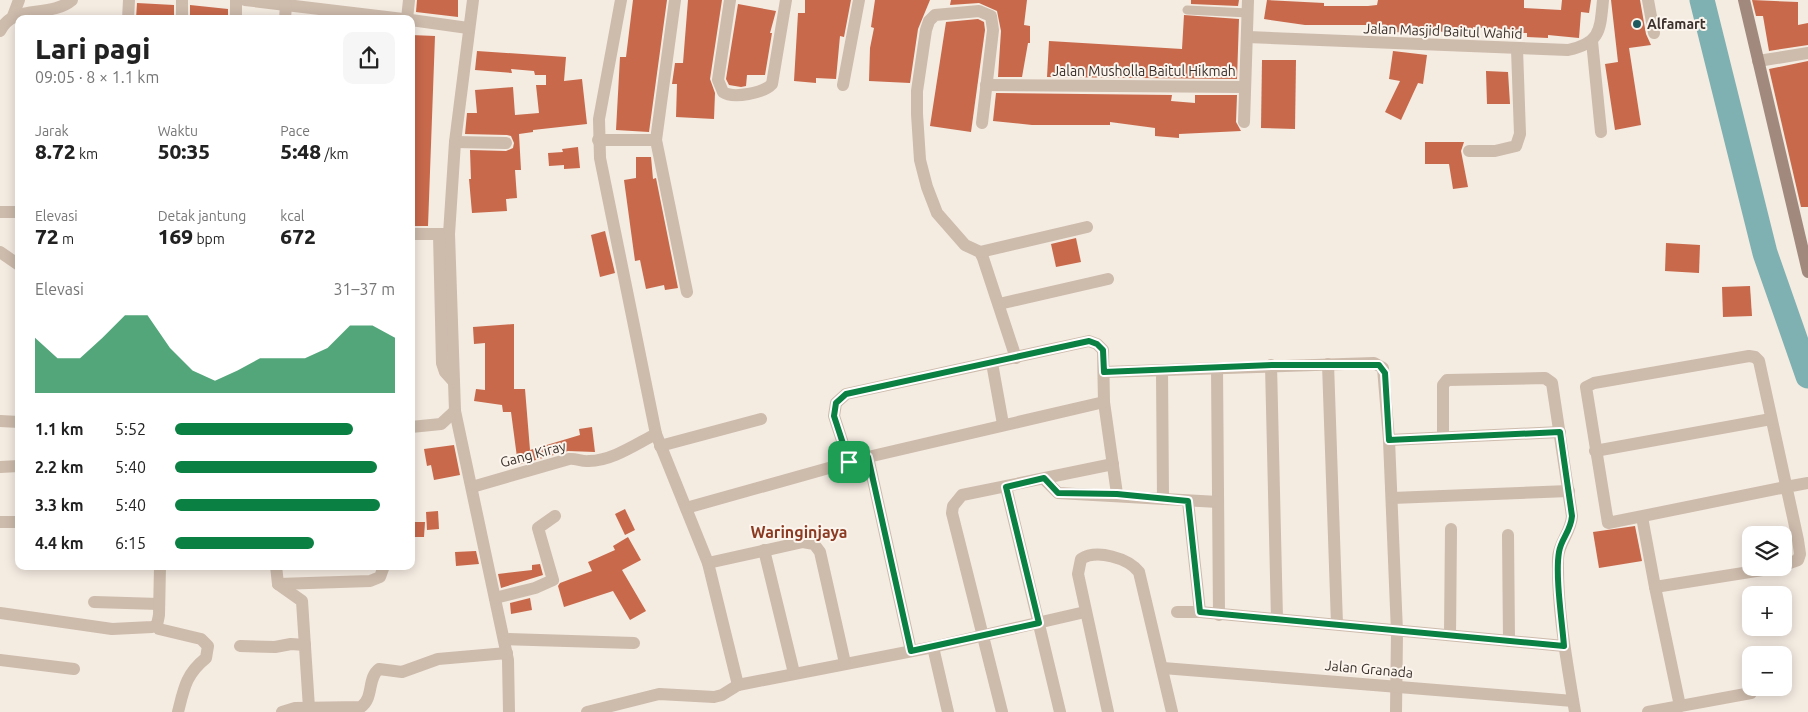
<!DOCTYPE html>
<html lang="id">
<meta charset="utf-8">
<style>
body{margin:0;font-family:Ubuntu,sans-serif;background:#f6f6f6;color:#222;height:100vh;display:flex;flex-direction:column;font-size:19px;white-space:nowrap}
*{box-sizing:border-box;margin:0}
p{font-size:16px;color:#767676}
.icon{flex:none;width:28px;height:28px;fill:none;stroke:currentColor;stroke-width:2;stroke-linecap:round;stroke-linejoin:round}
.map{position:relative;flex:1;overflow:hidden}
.side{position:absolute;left:15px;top:15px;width:400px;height:555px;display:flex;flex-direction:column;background:#fff;border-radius:10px;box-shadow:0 2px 12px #0003}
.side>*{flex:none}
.buttons{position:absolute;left:1742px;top:526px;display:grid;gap:10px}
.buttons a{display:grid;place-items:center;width:50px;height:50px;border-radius:10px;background:#fff;box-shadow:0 2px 12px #0003;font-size:25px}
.pin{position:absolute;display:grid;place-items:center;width:42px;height:42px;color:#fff;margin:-21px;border-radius:10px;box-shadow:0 2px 8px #0006}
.round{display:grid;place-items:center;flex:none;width:52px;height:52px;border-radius:10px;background:#f6f6f6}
.summary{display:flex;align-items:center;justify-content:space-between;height:85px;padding:0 20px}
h1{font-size:28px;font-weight:800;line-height:38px}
.metrics{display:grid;grid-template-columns:repeat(3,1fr);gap:8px;height:85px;padding:5px 20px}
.metrics div{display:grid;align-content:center}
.metrics b{font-size:21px;font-weight:800}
.metrics small{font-size:14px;font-weight:400}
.metrics p{font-size:14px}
.chart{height:140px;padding:10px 20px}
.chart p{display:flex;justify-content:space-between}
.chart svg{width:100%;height:90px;margin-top:5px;fill:#0b8043;opacity:.7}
ul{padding:0 20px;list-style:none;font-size:16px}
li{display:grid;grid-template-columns:80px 60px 1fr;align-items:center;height:38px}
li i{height:12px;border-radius:6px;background:#0b8043}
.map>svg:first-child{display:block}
</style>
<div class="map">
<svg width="1808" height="712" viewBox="0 0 1808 712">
<rect width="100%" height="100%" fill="#f4ebe1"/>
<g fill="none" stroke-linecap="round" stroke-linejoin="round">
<!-- river -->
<path stroke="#7fb0b2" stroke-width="25" d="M 1702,0 L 1765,253 L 1808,376"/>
</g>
<!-- building -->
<g fill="#c8694b">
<path d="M 417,0 L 458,0 L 458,17 L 416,12 Z"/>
<path d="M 633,0 L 667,0 L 649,132 L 616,130 L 620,57 L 626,57 Z"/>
<path d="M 688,0 L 722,0 L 710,79 L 715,93 L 714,119 L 676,117 L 677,84 L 672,84 L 675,63 L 683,63 Z"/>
<path d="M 805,0 L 851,0 L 844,37 L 840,36 L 836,79 L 816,78 L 816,83 L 794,81 L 798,13 L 805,13 Z"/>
<path d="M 875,0 L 930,0 L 918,29 L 910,83 L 869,81 L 870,48 L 874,28 L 871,27 Z"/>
<path d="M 951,0 L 1027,0 L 1024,25 L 1030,26 L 1030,43 L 1028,43 L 1022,77 L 998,77 L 1001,31 L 997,11 L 979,3 L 950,5 Z"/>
<path d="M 1191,0 L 1239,0 L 1238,6 L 1191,4 Z"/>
<path d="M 1267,0 L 1324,3 L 1324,6 L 1368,6 L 1377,5 L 1378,0 L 1524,0 L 1524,8 L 1561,10 L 1562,0 L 1591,0 L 1589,13 L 1581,12 L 1579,38 L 1548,35 L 1548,38 L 1527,37 L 1527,33 L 1505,33 L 1505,30 L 1473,27 L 1472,35 L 1417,29 L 1417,33 L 1393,32 L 1394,28 L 1368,28 L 1368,25 L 1305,25 L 1264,19 Z"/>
<path d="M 1611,0 L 1640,0 L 1646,34 L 1651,45 L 1629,48 L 1641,125 L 1615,130 L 1605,64 L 1618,62 Z"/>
<path d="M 1752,0 L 1798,2 L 1798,25 L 1808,23 L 1808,45 L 1769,51 L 1763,16 L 1756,16 Z"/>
<path d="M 137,3 L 174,5 L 174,19 L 136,19 Z"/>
<path d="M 738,4 L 776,11 L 770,33 L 772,33 L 765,75 L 747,75 L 746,86 L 741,87 L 729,85 L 726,79 Z"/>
<path d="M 190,5 L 228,9 L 228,19 L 190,19 Z"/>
<path d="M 1184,15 L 1239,19 L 1237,79 L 1047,77 L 1049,41 L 1182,49 Z"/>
<path d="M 978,19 L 984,22 L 985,30 L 971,132 L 930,126 L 946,22 Z"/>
<path d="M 411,35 L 435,36 L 428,226 L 411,226 L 415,114 L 411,114 Z"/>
<path d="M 477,51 L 566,57 L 564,81 L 582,79 L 587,124 L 533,130 L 533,132 L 519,134 L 521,170 L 515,170 L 517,198 L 506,199 L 507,211 L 472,213 L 469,179 L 471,179 L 470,150 L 506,151 L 513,148 L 514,143 L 511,136 L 507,135 L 465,134 L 467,113 L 477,113 L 475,90 L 513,87 L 515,115 L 539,113 L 536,85 L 546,85 L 546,75 L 535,75 L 534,71 L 511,69 L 512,73 L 475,70 Z"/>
<path d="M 1393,51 L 1427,55 L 1423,84 L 1418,83 L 1401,120 L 1385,112 L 1400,81 L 1389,79 Z"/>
<path d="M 1262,60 L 1296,60 L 1295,129 L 1261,128 Z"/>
<path d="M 1808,61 L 1808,207 L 1801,207 L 1769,69 Z"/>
<path d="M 1486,71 L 1508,72 L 1510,104 L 1487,104 Z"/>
<path d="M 996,93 L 1172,95 L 1171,101 L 1195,103 L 1195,95 L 1237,95 L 1236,122 L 1241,131 L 1179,134 L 1179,138 L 1155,136 L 1155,128 L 1110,122 L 1110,125 L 1032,125 L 993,121 Z"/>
<path d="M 1425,142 L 1464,142 L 1461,151 L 1468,187 L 1453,189 L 1449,164 L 1425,164 Z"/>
<path d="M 578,147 L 580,168 L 564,169 L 564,165 L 549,166 L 548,153 L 563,152 L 562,149 Z"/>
<path d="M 636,157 L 651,157 L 653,179 L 656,178 L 678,288 L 665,290 L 664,285 L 646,289 L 640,260 L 635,261 L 624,180 L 636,178 Z"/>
<path d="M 605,231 L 615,273 L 600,277 L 591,235 Z"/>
<path d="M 1076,238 L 1081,262 L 1056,267 L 1051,244 Z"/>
<path d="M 1666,243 L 1700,245 L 1699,273 L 1665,271 Z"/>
<path d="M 1750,286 L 1752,316 L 1723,317 L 1722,287 Z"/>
<path d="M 514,324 L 514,389 L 525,389 L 530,450 L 580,435 L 579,429 L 592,427 L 595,452 L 568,451 L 518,465 L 511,412 L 503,412 L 502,405 L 474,401 L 476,389 L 485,390 L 485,343 L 474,344 L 473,327 Z"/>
<path d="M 454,445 L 460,475 L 434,480 L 431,465 L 427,466 L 424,449 Z"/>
<path d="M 625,509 L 635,530 L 625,535 L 615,514 Z"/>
<path d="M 438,511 L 439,529 L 427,530 L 426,512 Z"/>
<path d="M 411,522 L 425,522 L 424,537 L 411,537 Z"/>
<path d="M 1635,526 L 1642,561 L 1599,568 L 1593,532 Z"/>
<path d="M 628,537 L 641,560 L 622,570 L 646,611 L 630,620 L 613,591 L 564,607 L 558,586 L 560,583 L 592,571 L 588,562 L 615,550 L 613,546 Z"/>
<path d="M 476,551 L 479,564 L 456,566 L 455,552 Z"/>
<path d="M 540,564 L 543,575 L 501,588 L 498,574 L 532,570 L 532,565 Z"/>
<path d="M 530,598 L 532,610 L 511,614 L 510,603 Z"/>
</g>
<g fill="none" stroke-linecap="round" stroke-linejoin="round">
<!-- lane -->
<path stroke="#cdbbac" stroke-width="9" d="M 1187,10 L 1248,13"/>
<!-- street -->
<g stroke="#cdbbac" stroke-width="12">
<path d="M 245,0 L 403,19"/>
<path d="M 473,0 L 455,142 L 449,234 L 455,411 L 508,660 L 509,712"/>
<path d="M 621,0 L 599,119 L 600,158 L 656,434 L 708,563 L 738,685 L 933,647 L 1085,612"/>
<path d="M 675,0 L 656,140 L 687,292"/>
<path d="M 730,0 L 718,80 L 723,92 C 733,99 764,93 772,84 L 786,0"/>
<path d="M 1648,0 L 1654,33"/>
<path d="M 13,16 L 19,0"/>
<path d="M 128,19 L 129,0"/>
<path d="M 182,19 L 182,0"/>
<path d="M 236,19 L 236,0"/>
<path d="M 285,19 L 286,5"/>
<path d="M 407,19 L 409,0"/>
<path d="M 411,20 L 468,28"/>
<path d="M 0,31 C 14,3 49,19 72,0"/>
<path d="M 1248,37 L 1568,50 C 1601,43 1600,30 1603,0"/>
<path d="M 1592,41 L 1601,132"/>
<path d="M 1758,61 L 1808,53"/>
<path d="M 843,85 L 859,0"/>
<path d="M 986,85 L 1245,87"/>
<path d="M 1244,122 L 1248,0"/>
<path d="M 982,123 L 993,30 L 991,16 L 979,11 L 935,15 L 929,21 L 926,30 L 917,91 L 917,114 L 920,160 L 927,187 L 937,213 L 965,245 L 980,252 L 983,258 L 1016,358"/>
<path d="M 598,140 L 656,140"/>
<path d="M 455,142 L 506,143"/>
<path d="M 1469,151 L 1495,151 L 1516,146 L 1520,134 L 1517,49"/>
<path d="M 0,212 L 19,212"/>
<path d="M 411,234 L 446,234"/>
<path d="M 439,234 L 442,363 L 445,372 L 454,382"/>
<path d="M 0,252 L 19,265"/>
<path d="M 980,252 L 1087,227"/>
<path d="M 999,304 L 1108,279"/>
<path d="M 992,363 L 1003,424"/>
<path d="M 1328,364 L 1337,624"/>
<path d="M 1271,365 L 1277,619"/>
<path d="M 1217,368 L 1219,615"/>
<path d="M 1162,371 L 1163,499"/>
<path d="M 1104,372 L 1374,363 L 1383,368 L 1389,440 L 1397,632 L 1396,712"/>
<path d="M 0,421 L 19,422"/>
<path d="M 411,427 L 441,424 L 455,411"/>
<path d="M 1443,437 L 1443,385 L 1447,380 L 1545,378 L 1552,383 L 1572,516 C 1571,533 1558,543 1558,559 C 1557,610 1567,662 1575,712"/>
<path d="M 1389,440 L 1560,432"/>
<path d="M 660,446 L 761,419"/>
<path d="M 1595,451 L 1771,419"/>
<path d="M 868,457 L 911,651"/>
<path d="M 849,462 L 834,416 L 836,403 L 846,394 L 1089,341 L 1097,344 L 1103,350 L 1104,402 L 1117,494"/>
<path d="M 0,467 L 19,466"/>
<path d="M 1044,479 L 1058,493 L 1218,502"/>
<path d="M 472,487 L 569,459 C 576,458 582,462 589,461 C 612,461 636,444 656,434"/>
<path d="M 1006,487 L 1060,712"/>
<path d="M 1392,498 L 1569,491"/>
<path d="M 1188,501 L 1200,612"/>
<path d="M 686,508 L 868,457 L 1104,402"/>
<path d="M 1642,517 L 1655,587 L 1775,568"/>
<path d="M 0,522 L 19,522"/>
<path d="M 1508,535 L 1509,641"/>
<path d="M 764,550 L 794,673"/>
<path d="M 708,563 L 803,542 L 814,544 L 820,552 L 845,663"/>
<path d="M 1784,565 L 1798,560 L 1800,554 L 1798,540 L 1759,361 L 1755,357 L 1749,356 L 1594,383 L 1586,387 L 1608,523 L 1786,487 L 1808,483"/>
<path d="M 276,566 L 278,584 L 302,601 L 309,708"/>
<path d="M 278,584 L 370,581 L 380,577 L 384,566"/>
<path d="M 1655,587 L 1680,706"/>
<path d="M 495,598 L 535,588 L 553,580 L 538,528 L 555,516"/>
<path d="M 94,602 L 159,604"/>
<path d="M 1177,612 L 1200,612 L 1564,646"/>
<path d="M 0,613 L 112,629 L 152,627 L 157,625 L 159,615 L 160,566"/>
<path d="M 157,625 L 159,629 L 201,639 L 208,646 L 206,658 C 186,674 184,688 178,712"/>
<path d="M 1450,635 L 1451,529"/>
<path d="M 504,639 L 634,643"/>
<path d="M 240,646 L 275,647 L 291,644 L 305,645"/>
<path d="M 933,647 L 948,712"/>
<path d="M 0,660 L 74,669"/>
<path d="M 1163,668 L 1573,701"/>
<path d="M 282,712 L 295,708 L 361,707 C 374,698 367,678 379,669 L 402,672 L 438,659 L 507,653"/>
<path d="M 587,712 L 659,694 L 714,697 L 722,695 L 738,685"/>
<path d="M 1002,712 L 952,513 L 953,506 L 962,495 L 1113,464"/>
<path d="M 1108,712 L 1078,574 L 1081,559 C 1097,549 1128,558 1139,572 L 1172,712"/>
<path d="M 1648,712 L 1751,693"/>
</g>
<!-- secondary -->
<path stroke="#a18a7d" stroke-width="12" d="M 1744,0 L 1808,272"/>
</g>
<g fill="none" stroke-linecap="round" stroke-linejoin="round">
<defs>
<path id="route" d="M 1089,341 L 1097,344 L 1103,350 L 1104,372 L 1272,365 L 1379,365 L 1385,373 L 1389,440 L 1560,432 L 1572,516 C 1571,531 1561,539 1559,552 C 1555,575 1562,621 1564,646 L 1200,612 L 1188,501 L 1117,494 L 1058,493 L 1044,478 L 1006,487 L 1039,623 L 911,651 L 868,457 L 849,462 L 834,416 L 836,403 L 846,394 Z"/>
</defs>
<!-- route casing -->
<use href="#route" stroke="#fff" stroke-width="10"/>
<!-- route -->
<use href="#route" stroke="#0b8043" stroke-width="6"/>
</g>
<!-- markers -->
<circle fill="#1f5a5e" stroke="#fbf5ee" stroke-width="2" cx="1637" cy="24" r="5"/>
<g text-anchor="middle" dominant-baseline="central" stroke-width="4" stroke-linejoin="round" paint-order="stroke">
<!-- poi labels -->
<g font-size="14" font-weight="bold" fill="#3b302b" stroke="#fbf5ee" text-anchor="start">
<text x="1647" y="24">Alfamart</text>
</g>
<!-- street labels -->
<g font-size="14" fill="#3b302b" stroke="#fbf5ee">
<text transform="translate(1443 31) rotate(2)">Jalan Masjid Baitul Wahid</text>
<text x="1144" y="71">Jalan Musholla Baitul Hikmah</text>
<text transform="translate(533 454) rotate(-15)">Gang Kiray</text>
<text transform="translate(1369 669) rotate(5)">Jalan Granada</text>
</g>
<!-- quarter labels -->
<g font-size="16" font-weight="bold" fill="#8c3b22" stroke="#fbf5ee">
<text x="799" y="532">Waringinjaya</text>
</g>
</g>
</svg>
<div class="buttons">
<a><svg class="icon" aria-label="layers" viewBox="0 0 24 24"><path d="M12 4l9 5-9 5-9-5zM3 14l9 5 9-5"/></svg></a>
<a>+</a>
<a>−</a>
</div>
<div class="pin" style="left:849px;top:462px;background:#1e9e55"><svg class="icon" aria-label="arrive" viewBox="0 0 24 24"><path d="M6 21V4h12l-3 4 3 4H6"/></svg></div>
<section class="side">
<div class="summary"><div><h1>Lari pagi</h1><p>09:05 · 8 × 1.1 km</p></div><a class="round"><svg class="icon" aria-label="share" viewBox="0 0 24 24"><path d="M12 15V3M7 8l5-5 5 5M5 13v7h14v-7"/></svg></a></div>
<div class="metrics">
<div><p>Jarak</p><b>8.72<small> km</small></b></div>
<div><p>Waktu</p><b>50:35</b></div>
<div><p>Pace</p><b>5:48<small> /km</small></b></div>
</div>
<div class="metrics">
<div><p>Elevasi</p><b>72<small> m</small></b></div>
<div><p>Detak jantung</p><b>169<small> bpm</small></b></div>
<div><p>kcal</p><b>672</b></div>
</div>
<div class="chart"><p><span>Elevasi</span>31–37 m</p>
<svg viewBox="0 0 160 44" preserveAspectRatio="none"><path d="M0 44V17L10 27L20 27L30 17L40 6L50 6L60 22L70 33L80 38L90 33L100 27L110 27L120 27L130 22L140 11L150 11L160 17V44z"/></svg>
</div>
<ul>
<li><b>1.1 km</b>5:52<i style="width:81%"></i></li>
<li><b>2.2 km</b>5:40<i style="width:92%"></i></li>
<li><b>3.3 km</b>5:40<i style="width:93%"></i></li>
<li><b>4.4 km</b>6:15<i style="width:63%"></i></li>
</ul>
</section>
</div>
